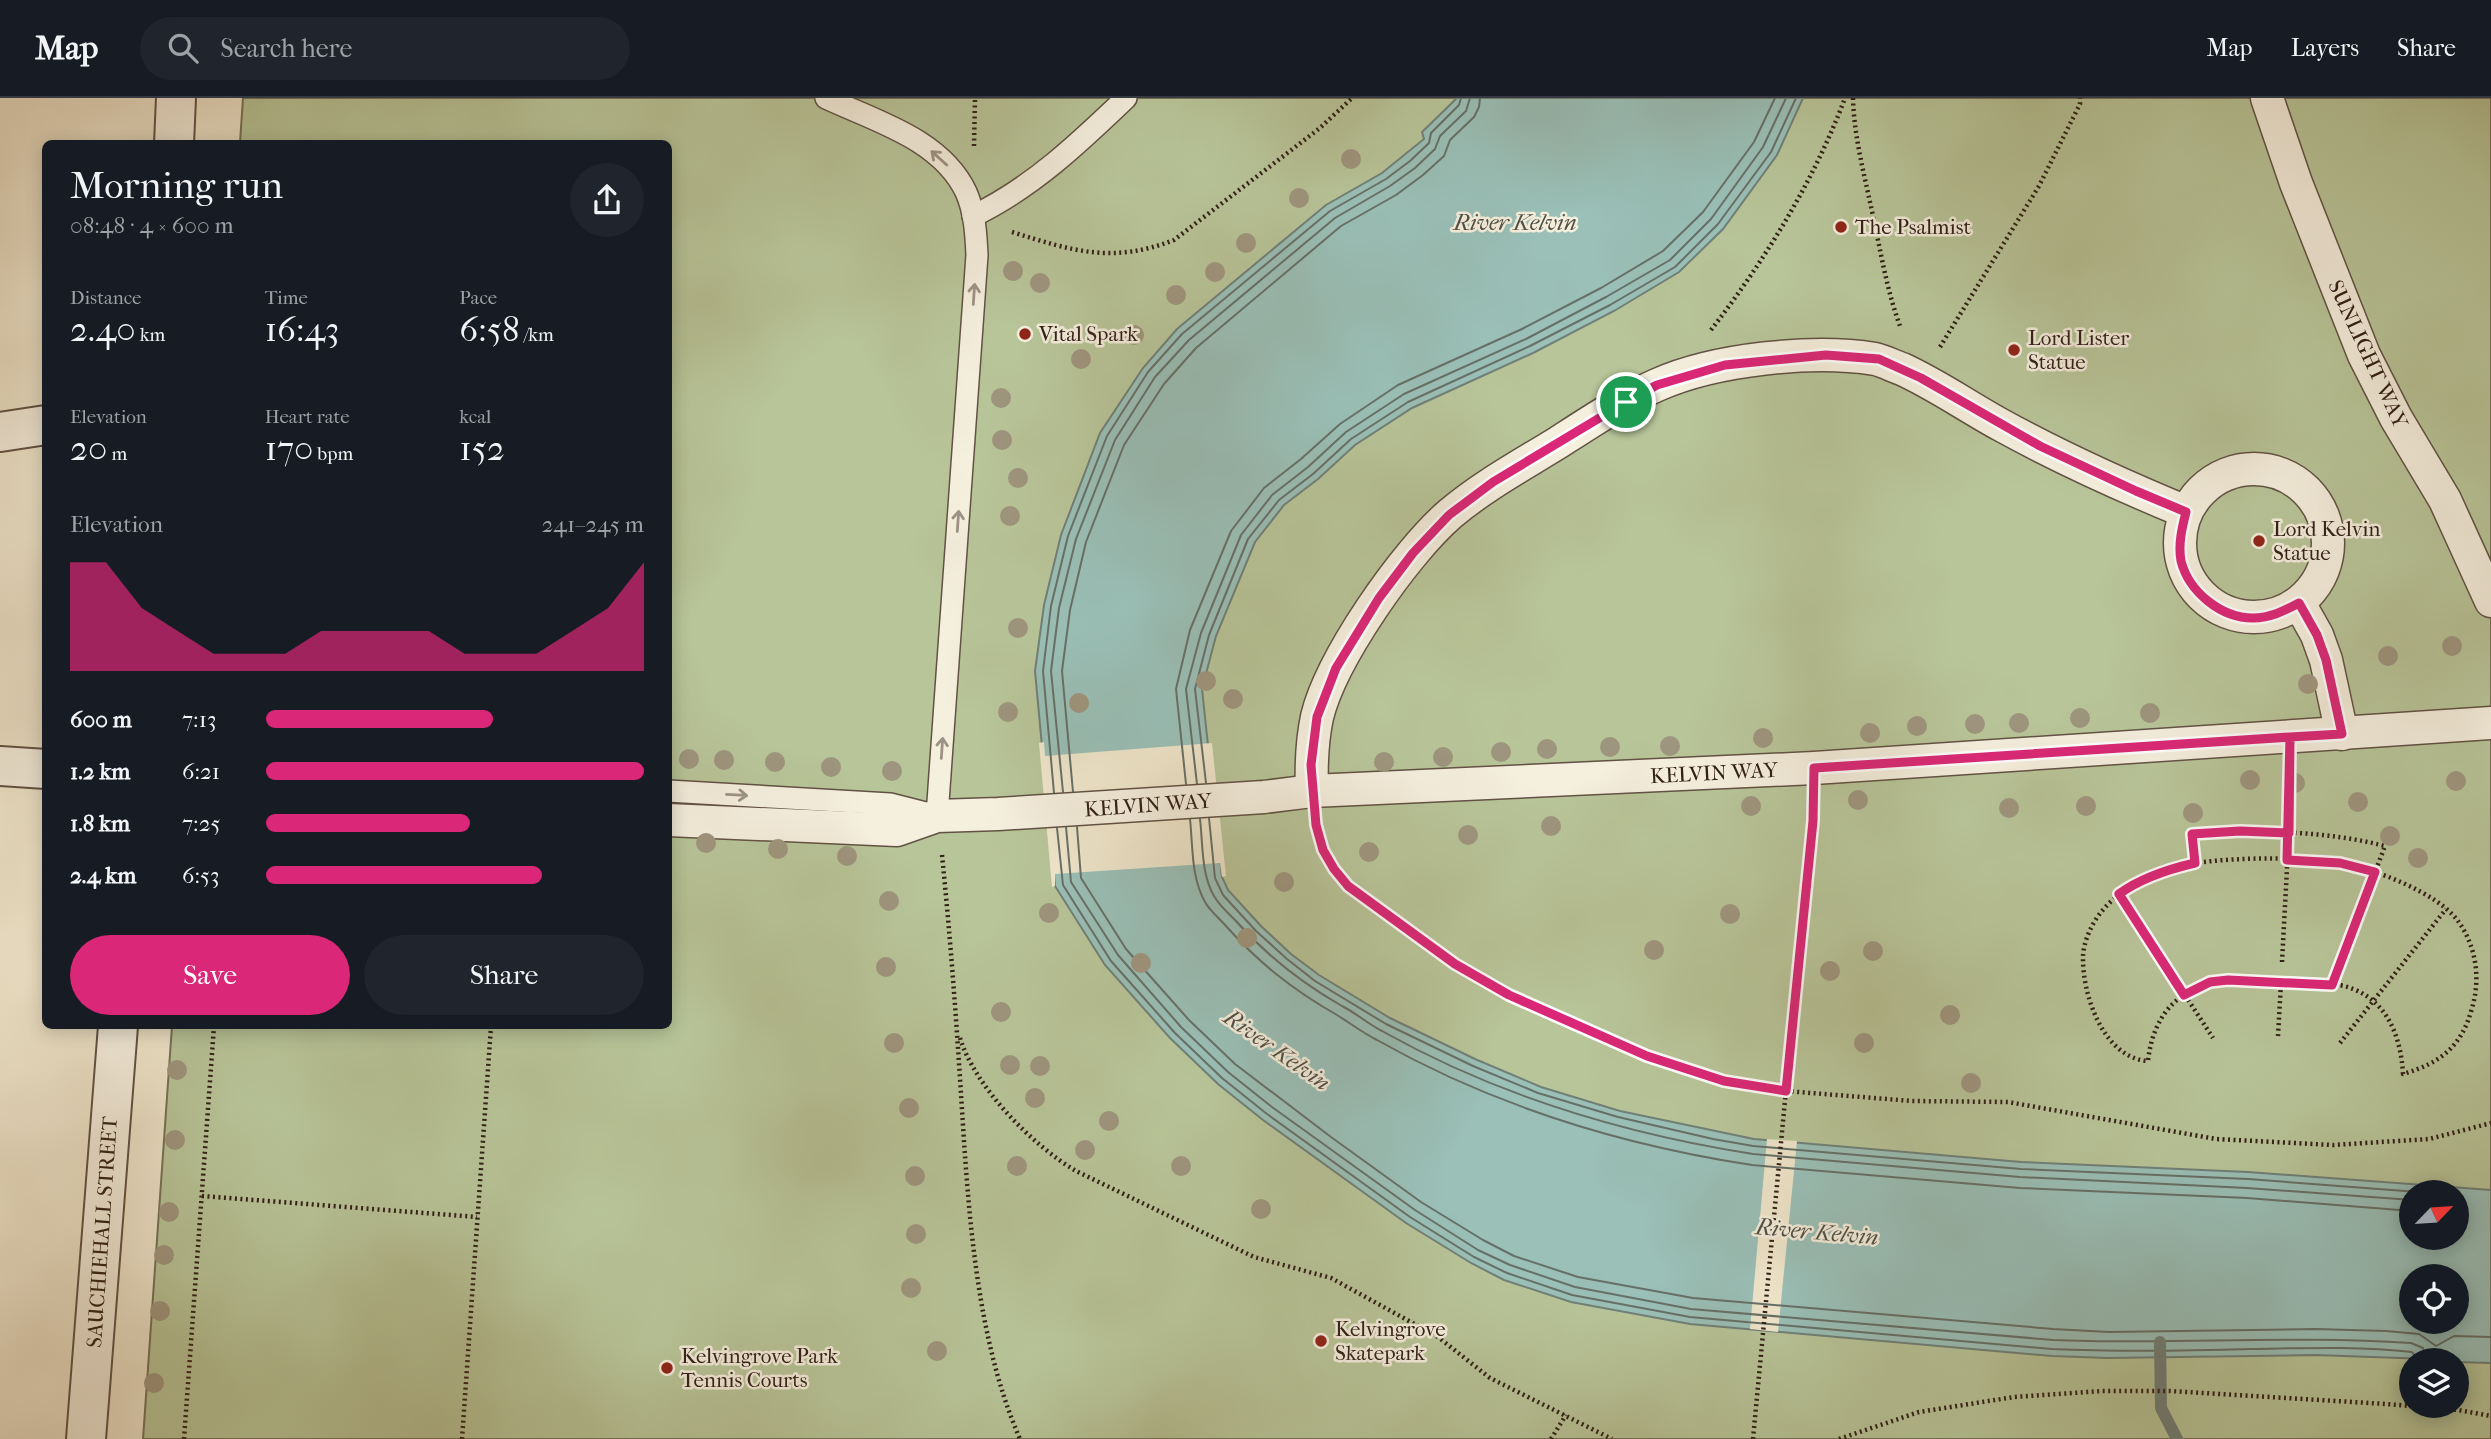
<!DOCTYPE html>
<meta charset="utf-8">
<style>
body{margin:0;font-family:"IM FELL French Canon",serif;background:#20242c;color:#f1f3f6;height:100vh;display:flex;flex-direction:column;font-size:26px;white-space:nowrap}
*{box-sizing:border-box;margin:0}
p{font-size:23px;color:#9ea1a6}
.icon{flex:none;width:38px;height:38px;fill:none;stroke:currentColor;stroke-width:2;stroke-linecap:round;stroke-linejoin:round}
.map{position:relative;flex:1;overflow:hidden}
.details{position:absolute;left:42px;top:42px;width:630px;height:889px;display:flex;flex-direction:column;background:#171b24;border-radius:10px;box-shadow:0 4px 18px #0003}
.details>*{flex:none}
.needle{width:46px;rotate:65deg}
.controls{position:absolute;left:2399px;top:1082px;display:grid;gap:14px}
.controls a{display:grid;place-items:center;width:70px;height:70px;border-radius:50%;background:#171b24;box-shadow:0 4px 18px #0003;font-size:35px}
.pin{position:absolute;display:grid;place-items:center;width:60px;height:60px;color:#fff;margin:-30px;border:4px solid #fff;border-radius:50%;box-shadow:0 2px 7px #0007}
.round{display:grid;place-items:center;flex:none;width:74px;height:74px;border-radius:37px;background:#20242c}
.summary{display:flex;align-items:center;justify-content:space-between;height:119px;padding:0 28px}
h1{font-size:38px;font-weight:600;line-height:52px}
.stats{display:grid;grid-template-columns:repeat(3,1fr);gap:10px;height:119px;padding:7px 28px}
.stats div{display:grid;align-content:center}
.stats b{font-size:35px;font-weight:600}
.stats small{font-size:19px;font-weight:400}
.stats p{font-size:19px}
.chart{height:196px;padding:14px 28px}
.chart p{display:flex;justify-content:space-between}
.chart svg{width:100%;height:126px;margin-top:7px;fill:#db2777;opacity:.7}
.primary-button{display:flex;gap:14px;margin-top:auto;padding:14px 28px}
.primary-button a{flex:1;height:80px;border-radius:42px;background:#db2777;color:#fff;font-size:28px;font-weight:600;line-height:80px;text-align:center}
.primary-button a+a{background:#20242c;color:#f1f3f6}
ul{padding:0 28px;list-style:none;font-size:23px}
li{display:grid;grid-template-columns:112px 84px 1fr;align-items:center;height:52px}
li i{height:18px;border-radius:9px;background:#db2777}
header{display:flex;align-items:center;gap:42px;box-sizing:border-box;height:98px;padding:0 35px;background:#171b24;border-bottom:2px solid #363941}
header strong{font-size:33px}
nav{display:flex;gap:38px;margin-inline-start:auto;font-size:24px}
.search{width:490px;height:63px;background:#20242c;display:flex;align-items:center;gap:18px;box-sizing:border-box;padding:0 24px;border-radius:38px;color:#9ea1a6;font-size:26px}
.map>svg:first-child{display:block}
</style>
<header>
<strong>Map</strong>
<div class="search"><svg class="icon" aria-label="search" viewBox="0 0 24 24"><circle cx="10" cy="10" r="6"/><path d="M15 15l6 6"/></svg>Search here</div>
<nav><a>Map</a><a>Layers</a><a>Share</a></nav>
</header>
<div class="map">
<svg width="2491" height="1341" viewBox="0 0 2491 1341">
<rect width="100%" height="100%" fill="#f0e7cd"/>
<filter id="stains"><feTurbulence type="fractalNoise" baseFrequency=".00286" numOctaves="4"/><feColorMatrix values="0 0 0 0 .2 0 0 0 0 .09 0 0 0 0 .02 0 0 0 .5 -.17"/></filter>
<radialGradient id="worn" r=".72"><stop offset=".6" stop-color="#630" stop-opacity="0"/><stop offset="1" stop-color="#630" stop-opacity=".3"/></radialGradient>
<!-- green -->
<path fill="#b8c599" stroke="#747258" stroke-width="2" fill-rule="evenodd" d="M 243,0 L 2491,0 L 2491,1341 L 143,1341 L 172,928 L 668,928 L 668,46 L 240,45 ZM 2412,1094 L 2457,1094 L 2457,1139 L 2412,1139 ZM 2412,1178 L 2457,1178 L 2457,1223 L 2412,1223 ZM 2412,1262 L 2457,1262 L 2457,1307 L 2412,1307 Z"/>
<!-- water -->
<path fill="#9ac0b8" stroke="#708078" stroke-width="2" fill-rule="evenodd" d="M 1457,0 L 1803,0 L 1777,57 L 1723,131 L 1679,174 L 1614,213 L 1533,255 L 1412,310 L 1355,347 L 1318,381 L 1284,407 L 1255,444 L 1216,538 L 1202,591 L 1222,779 L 1228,792 L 1261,828 L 1291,856 L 1319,877 L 1390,920 L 1475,961 L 1541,989 L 1620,1013 L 1754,1041 L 2021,1064 L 2248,1074 L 2491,1092 L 2491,1265 L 2457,1264 L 2457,1262 L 2315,1257 L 2108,1260 L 2052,1258 L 1690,1226 L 1571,1204 L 1504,1182 L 1471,1165 L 1406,1125 L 1263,1022 L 1218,986 L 1170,940 L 1105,867 L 1055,788 L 1035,573 L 1044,507 L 1061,437 L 1100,335 L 1143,270 L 1177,231 L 1326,107 L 1382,75 L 1424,41 L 1422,34 ZM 2412,1094 L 2457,1094 L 2457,1139 L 2412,1139 ZM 2412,1178 L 2457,1178 L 2457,1223 L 2412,1223 Z"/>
<!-- pier -->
<g fill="#f0e7cd">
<path d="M 1044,644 L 1045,658 L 1212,645 L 1226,778 L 1222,779 L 1220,765 L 1055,776 L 1055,788 L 1052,789 L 1039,645 Z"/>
<path d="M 1767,1041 L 1797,1043 L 1778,1234 L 1750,1231 Z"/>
</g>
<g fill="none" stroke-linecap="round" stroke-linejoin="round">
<!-- shore -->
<g stroke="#667068" stroke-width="2">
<path d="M 1206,685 L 1195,591 L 1209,537 L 1248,441 L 1279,402 L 1313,376 L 1351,341 L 1408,304 L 1530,248 L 1610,207 L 1675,169 L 1718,126 L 1771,54 L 1796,0"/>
<path d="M 1186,686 L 1176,591 L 1190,532 L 1231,433 L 1264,390 L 1301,361 L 1340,326 L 1398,287 L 1522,231 L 1601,190 L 1663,153 L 1703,114 L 1754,44 L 1775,0"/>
<path d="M 1197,686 L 1186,591 L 1201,535 L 1241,437 L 1272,397 L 1308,369 L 1346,334 L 1404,296 L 1526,241 L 1606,199 L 1670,162 L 1711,121 L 1763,49 L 1786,0"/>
<path d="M 1063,694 L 1051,573 L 1059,510 L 1076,441 L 1115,342 L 1155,279 L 1189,242 L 1335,120 L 1390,88 L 1415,70 L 1435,51 L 1440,38 L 1466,13 L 1470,0"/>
<path d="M 1073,694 L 1062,573 L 1070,512 L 1086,444 L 1124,347 L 1164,286 L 1196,250 L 1341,128 L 1396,97 L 1423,77 L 1444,58 L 1450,42 L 1474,19 L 1479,9 L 1480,0"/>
<path d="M 1054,695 L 1043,573 L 1051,508 L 1068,438 L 1107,338 L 1148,274 L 1182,236 L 1330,113 L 1386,81 L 1410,63 L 1429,45 L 1431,35 L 1459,7 L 1461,0"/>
<path d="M 1209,720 L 1215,780 L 1223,797 L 1256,833 L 1287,861 L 1315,883 L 1386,926 L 1473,968 L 1538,995 L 1618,1019 L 1713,1041 L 1753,1048 L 2021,1071 L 2248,1081 L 2418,1094"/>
<path d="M 1190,721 C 1193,749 1191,779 1205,804 C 1210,813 1219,820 1226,828 C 1259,865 1293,892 1337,917 C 1350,925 1363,935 1377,942 C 1492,1007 1621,1047 1752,1067 L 2020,1090 L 2247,1100 L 2412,1113"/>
<path d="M 1200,721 C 1203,746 1201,776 1214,798 C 1219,807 1228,815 1235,822 C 1267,858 1300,884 1342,908 C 1356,915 1368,926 1382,933 C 1496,997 1624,1036 1753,1056 L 2020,1079 L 2247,1090 L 2412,1102"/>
<path d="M 1066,729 L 1071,784 L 1118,857 L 1181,929 L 1228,974 L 1272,1009 L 1415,1112 L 1478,1152 L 1510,1167 L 1575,1189 L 1691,1211 L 2053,1242 C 2172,1247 2292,1237 2411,1245 L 2423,1250 L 2427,1262"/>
<path d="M 1077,729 L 1081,780 L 1126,851 L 1189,922 L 1235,966 L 1331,1039 L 1421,1104 L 1483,1142 L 1514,1158 L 1578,1179 L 1693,1200 L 2053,1231 L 2109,1234 L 2315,1231 L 2386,1233 L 2419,1236 L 2436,1248 L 2454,1238 L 2491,1239"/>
<path d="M 1057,730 L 1063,787 L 1111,863 L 1175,935 L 1222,980 L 1267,1016 L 1410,1119 L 1474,1159 L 1507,1175 L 1572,1197 L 1690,1219 L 2052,1251 C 2118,1254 2185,1253 2251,1251 C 2305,1250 2359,1248 2412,1254 L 2418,1262"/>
</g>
<!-- stream -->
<path stroke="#708078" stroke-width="12" d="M 2160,1244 L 2161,1310 L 2177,1341"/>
<defs>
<g id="service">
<path d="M 973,118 C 1032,90 1080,44 1126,0"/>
<path d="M 668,693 L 890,706 L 937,718 L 977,157 C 976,137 975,114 966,94 C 941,41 875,23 826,0"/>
</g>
<g id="pedestrian">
<path d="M 2267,0 L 2296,85 L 2364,257 L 2396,320 L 2445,402 L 2491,503"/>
<circle cx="2254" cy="445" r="74"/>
<path d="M 2299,505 L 2317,537 L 2326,562 L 2342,636"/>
<path d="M 1312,693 C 1311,668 1312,643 1317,619 C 1331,561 1404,456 1450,416 C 1483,388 1522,367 1559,344 C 1590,324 1623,302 1657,287 C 1715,261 1813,251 1875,261 C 1884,263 1893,268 1902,271 C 1937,287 1968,309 2001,327 C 2061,360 2123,388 2186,414"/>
<path d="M 668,722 L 897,732 L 937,718 L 998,716 L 1264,699 L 1312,693 L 1814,670 L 2491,625"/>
</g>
<g id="minor">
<path d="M 0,334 L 46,327"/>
<path d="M 0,668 L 46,671"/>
</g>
<g id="tertiary">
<path d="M 174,46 L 176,0"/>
<path d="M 86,1341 L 118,928"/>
</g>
</defs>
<!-- service casing -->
<use href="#service" stroke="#615244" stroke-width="24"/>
<!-- pedestrian casing -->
<use href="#pedestrian" stroke="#615244" stroke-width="35"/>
<!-- minor casing -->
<use href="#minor" stroke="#615244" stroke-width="42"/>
<!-- tertiary casing -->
<use href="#tertiary" stroke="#615244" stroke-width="42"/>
<!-- path -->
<g stroke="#312017" stroke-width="4.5" stroke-dasharray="2 3.5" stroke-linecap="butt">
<path d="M 1853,0 C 1854,40 1865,79 1873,118 C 1881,155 1887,193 1900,228"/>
<path d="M 974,48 L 975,0"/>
<path d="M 1012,134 C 1073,153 1112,166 1174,142 L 1320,30 L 1352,0"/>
<path d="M 1711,232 C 1765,162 1814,83 1845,0"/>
<path d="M 1940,249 L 2039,88 L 2080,6 L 2080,0"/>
<path d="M 1317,731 L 1323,752 L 1333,771 L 1348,788 L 1455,866 L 1509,897 L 1569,925 L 1648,958 L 1724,983 L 1786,993 L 1912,1003 L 2008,1004 L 2216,1041 L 2333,1047 L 2429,1041 L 2491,1025"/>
<path d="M 942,757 C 950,836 956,916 961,996 C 968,1107 975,1238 1020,1341"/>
<path d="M 2195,765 C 2161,773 2125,785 2102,813 C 2092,825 2084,842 2083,858 C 2082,896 2103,960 2148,963 C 2153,916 2180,887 2228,882 C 2251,883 2275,884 2299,885 C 2316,886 2337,884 2353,891 C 2389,905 2401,941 2403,976 C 2441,965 2462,948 2472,910 C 2481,880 2476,848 2458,823 C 2438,795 2373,770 2340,765 C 2294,759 2241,759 2195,765 L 2192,736 C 2257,732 2322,732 2385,748 L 2332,887"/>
<path d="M 2119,796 L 2213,940"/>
<path d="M 2282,864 L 2288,752 L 2289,676"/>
<path d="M 2278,938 L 2281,885"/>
<path d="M 960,940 C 975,989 1032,1047 1076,1073 L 1254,1159 L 1331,1180 L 1438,1239 L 1490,1280 L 1612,1341"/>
<path d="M 2340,945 L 2446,811"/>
<path d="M 202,1098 L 477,1119"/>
<path d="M 184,1341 L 214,928"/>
<path d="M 462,1341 L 491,928"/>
<path d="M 1551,1341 L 1566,1317"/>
<path d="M 1753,1341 L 1813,706"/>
<path d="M 1839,1341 L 1919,1314 L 2014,1299 L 2102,1293 L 2170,1293 L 2386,1306 L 2458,1312 L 2491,1318"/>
</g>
<!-- service -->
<use href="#service" stroke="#f5efde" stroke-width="21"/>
<!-- pedestrian -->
<use href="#pedestrian" stroke="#f5efde" stroke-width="32"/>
<!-- minor -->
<use href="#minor" stroke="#f5efde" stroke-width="38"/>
<!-- tertiary -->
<use href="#tertiary" stroke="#f5efde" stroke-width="38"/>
</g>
<!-- trees -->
<g fill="#9e957e">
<circle cx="1351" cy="61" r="10"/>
<circle cx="1299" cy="100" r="10"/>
<circle cx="1246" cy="145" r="10"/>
<circle cx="1013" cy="173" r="10"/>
<circle cx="1215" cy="174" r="10"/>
<circle cx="1040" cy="185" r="10"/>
<circle cx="1176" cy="197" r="10"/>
<circle cx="1134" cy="237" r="10"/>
<circle cx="1081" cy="261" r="10"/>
<circle cx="1001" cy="300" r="10"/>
<circle cx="1002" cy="342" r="10"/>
<circle cx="1018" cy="380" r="10"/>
<circle cx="1010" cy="418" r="10"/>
<circle cx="1018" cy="530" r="10"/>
<circle cx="2452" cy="548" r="10"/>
<circle cx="2388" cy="558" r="10"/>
<circle cx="1206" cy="583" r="10"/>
<circle cx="2308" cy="586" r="10"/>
<circle cx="1233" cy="601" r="10"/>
<circle cx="1079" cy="605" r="10"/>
<circle cx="1008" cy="614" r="10"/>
<circle cx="2150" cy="615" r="10"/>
<circle cx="2080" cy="620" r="10"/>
<circle cx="2019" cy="625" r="10"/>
<circle cx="1975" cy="626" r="10"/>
<circle cx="1917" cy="628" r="10"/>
<circle cx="1870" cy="635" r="10"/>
<circle cx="1763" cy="640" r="10"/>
<circle cx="1670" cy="648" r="10"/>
<circle cx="1610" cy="649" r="10"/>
<circle cx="1547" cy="651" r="10"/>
<circle cx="1501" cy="654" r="10"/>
<circle cx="1443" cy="659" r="10"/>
<circle cx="689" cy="661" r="10"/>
<circle cx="724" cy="662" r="10"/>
<circle cx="775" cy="664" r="10"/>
<circle cx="1384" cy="664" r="10"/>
<circle cx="831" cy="669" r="10"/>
<circle cx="892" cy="673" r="10"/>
<circle cx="2250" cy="682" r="10"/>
<circle cx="2456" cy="683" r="10"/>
<circle cx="2295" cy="685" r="10"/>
<circle cx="1858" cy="702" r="10"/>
<circle cx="2358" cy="704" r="10"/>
<circle cx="1751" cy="708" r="10"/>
<circle cx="2086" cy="708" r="10"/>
<circle cx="2009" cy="710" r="10"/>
<circle cx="2193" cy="715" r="10"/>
<circle cx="1551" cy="728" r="10"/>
<circle cx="1468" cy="737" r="10"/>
<circle cx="2390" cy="738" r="10"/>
<circle cx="706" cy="745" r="10"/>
<circle cx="778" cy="751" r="10"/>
<circle cx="1369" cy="754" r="10"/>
<circle cx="847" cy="758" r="10"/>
<circle cx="2418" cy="760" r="10"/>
<circle cx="1284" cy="784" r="10"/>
<circle cx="889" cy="803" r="10"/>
<circle cx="1049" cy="815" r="10"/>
<circle cx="1730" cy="816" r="10"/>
<circle cx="1247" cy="840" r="10"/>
<circle cx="1654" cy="852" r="10"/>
<circle cx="1873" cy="853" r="10"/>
<circle cx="1141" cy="865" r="10"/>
<circle cx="886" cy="869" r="10"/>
<circle cx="1830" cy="873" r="10"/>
<circle cx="1001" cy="914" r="10"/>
<circle cx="1950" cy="917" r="10"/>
<circle cx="894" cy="945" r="10"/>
<circle cx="1864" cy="945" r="10"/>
<circle cx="1010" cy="967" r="10"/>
<circle cx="1040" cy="968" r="10"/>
<circle cx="177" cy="972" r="10"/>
<circle cx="1971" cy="985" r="10"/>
<circle cx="1035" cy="1000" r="10"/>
<circle cx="909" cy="1010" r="10"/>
<circle cx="1109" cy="1023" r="10"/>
<circle cx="175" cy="1042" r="10"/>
<circle cx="1085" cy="1052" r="10"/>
<circle cx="1017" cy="1068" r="10"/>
<circle cx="1181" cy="1068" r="10"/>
<circle cx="915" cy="1078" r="10"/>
<circle cx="1261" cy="1111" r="10"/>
<circle cx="169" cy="1114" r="10"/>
<circle cx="916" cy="1136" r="10"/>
<circle cx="164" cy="1157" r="10"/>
<circle cx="911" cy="1190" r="10"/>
<circle cx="160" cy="1213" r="10"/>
<circle cx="937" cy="1253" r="10"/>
<circle cx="154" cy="1285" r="10"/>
</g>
<!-- one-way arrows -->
<defs><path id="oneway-shaft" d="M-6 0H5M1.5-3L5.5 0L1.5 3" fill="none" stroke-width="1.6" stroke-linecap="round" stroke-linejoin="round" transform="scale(1.75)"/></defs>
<g stroke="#9d9284">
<use href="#oneway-shaft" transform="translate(939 60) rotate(-138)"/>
<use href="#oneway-shaft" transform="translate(974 196) rotate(-86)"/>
<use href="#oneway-shaft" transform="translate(958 423) rotate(-86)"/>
<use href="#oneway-shaft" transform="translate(942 650) rotate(-86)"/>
<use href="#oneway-shaft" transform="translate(737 697) rotate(3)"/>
</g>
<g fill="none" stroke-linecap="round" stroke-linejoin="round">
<defs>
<path id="route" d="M 1626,304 L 1493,384 L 1449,417 L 1413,455 L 1379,500 L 1336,570 L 1317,619 L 1311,667 L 1316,727 L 1323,752 L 1334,771 L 1348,788 L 1455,866 L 1509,897 L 1647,958 L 1724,983 L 1786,993 L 1813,723 L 1814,670 L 2290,639 L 2287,762 L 2340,765 L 2375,774 L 2332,887 L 2228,882 L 2210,884 L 2184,897 L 2119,796 C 2141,780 2169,771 2195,765 L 2192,736 L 2240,733 L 2289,735 L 2290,639 L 2342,636 L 2326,562 L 2317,537 L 2299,505 C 2284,513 2270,520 2253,520 C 2221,520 2189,494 2181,463 C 2178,446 2182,430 2186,414 L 2136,393 L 2040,348 L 1921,280 L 1879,261 L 1826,257 L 1725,267 L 1657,287 L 1626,304"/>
</defs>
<!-- route casing -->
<use href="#route" stroke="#fff" stroke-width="14"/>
<!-- route -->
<use href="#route" stroke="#db2777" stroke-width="9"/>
</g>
<!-- markers -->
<g fill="#8f2418" stroke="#f5efde" stroke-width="2.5">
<circle cx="1841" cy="129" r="7"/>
<circle cx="1025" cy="236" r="7"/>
<circle cx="2014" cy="252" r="7"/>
<circle cx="2259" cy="443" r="7"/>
<circle cx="1321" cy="1243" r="7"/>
<circle cx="667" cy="1270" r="7"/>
</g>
<g text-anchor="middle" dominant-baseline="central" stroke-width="5" stroke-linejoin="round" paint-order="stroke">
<!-- poi labels -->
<g font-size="21" fill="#312017" stroke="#f5efde" text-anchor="start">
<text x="1855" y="129">The Psalmist</text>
<text x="1039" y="236">Vital Spark</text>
<text x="2028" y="240">Lord Lister<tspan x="2028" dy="24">Statue</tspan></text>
<text x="2273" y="431">Lord Kelvin<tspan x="2273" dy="24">Statue</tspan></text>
<text x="1335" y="1231">Kelvingrove<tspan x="1335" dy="24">Skatepark</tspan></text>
<text x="681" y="1258">Kelvingrove Park<tspan x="681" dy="24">Tennis Courts</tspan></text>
</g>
<!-- street labels -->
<g font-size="21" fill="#312017" stroke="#f5efde">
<text transform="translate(2368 256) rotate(65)">SUNLIGHT WAY</text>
<text transform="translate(1714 675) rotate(-3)">KELVIN WAY</text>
<text transform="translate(1148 707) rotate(-4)">KELVIN WAY</text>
<text transform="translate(102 1134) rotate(-86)">SAUCHIEHALL STREET</text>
</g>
<!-- water labels -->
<g font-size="23" font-style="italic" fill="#505047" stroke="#f5efde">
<text x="1515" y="124">River Kelvin</text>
<text transform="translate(1277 952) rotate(35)">River Kelvin</text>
<text transform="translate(1817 1134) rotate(5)">River Kelvin</text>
</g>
</g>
<rect width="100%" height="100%" filter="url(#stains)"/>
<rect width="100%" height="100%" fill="url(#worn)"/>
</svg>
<div class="controls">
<a><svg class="needle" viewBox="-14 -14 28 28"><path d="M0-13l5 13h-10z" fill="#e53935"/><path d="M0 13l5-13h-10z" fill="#9ea1a6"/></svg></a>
<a><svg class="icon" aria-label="locate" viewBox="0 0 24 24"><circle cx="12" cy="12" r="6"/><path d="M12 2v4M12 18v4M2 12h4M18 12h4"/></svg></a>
<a><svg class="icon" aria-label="layers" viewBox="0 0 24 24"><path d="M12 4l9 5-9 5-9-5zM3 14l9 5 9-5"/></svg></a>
</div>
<div class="pin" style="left:1626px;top:304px;background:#1e9e55"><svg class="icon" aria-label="arrive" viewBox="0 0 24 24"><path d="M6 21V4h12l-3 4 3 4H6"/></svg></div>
<section class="details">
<div class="summary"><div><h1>Morning run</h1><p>08:48 · 4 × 600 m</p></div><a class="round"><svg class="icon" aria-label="share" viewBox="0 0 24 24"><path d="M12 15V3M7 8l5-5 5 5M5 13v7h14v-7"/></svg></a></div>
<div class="stats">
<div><p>Distance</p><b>2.40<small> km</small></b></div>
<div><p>Time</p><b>16:43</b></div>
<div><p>Pace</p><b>6:58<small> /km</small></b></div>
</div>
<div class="stats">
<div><p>Elevation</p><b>20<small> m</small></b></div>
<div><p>Heart rate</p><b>170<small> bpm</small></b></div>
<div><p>kcal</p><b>152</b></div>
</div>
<div class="chart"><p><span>Elevation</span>241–245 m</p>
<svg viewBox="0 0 160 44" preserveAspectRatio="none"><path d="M0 44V6L10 6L20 22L30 30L40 38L50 38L60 38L70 30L80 30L90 30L100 30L110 38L120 38L130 38L140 30L150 22L160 6V44z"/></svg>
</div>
<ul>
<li><b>600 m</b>7:13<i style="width:60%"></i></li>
<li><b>1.2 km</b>6:21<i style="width:100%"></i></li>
<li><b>1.8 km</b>7:25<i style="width:54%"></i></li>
<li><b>2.4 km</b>6:53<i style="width:73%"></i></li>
</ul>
<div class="primary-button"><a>Save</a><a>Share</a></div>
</section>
</div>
